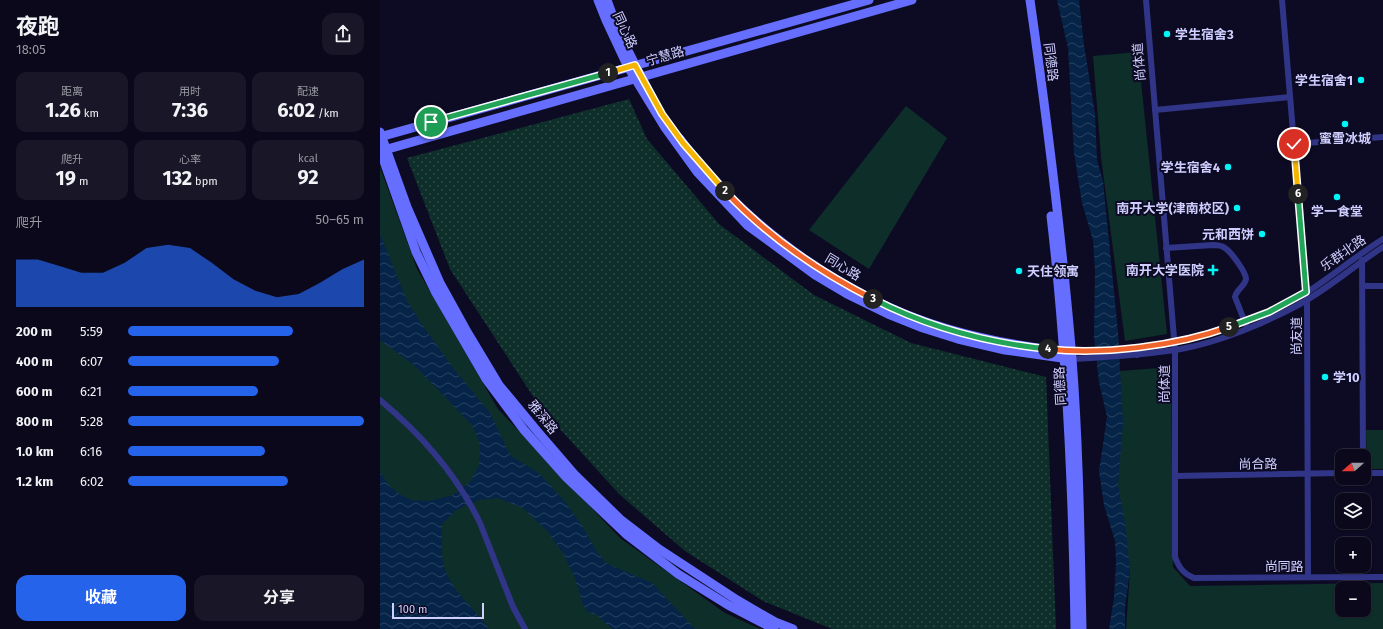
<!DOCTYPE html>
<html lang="zh">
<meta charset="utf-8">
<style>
body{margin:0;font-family:"Fira Sans","Noto Sans SC",sans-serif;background:#181627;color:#f1f3f6;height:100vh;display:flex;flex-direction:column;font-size:15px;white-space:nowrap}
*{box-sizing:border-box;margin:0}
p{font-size:13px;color:#999aa2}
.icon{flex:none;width:22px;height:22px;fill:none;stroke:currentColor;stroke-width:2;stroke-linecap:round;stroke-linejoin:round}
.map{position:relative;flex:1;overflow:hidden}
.side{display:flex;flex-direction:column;background:#0a081a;width:380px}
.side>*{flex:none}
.needle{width:26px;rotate:250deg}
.fabs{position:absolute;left:955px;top:449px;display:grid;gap:8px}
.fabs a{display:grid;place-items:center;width:36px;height:36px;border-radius:8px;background:#0a081a;box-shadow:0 1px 3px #0004,0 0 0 1px #2a2939;font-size:20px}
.scale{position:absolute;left:12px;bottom:10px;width:92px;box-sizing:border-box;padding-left:4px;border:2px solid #cfceff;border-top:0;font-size:11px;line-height:14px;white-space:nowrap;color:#cfceff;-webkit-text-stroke:3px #0d0b23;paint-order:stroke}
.pin{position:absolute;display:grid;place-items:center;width:34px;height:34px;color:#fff;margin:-17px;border:2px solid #fff;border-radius:50%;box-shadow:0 1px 4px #0007}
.km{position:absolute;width:20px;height:20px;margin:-10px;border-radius:50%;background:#222;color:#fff;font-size:11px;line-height:20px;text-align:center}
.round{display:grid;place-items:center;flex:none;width:42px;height:42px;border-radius:12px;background:#181627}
.headline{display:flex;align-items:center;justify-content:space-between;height:68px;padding:0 16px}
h1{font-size:22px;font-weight:700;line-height:30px}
.metrics{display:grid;grid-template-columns:repeat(3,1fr);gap:6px;height:68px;padding:4px 16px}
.metrics div{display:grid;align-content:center;border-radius:10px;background:#181627;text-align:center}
.metrics b{font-size:20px;font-weight:700}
.metrics small{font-size:11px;font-weight:400}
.metrics p{font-size:11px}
.chart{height:112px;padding:8px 16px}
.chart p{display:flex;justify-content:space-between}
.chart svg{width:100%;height:72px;margin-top:4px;fill:#2563eb;opacity:.7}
.button{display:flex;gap:8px;margin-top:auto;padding:8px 16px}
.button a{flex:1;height:46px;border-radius:12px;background:#2563eb;color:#fff;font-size:16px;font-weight:700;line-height:46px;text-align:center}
.button a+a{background:#181627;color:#f1f3f6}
ul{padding:0 16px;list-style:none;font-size:13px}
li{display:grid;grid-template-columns:64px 48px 1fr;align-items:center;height:30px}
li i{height:10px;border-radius:5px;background:#2563eb}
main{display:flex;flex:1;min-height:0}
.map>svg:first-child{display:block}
</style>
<main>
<section class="side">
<div class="headline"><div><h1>夜跑</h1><p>18:05</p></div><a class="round"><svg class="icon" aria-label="share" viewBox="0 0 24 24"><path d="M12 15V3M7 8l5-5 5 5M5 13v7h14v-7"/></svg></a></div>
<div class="metrics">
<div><p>距离</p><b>1.26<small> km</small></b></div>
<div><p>用时</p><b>7:36</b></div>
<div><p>配速</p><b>6:02<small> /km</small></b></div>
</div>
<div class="metrics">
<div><p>爬升</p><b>19<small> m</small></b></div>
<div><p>心率</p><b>132<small> bpm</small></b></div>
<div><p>kcal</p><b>92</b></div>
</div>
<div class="chart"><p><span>爬升</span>50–65 m</p>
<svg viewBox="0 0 160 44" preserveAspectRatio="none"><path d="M0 44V15L10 15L20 19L30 23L40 23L50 17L60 8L70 6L80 8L90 17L100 27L110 34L120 38L130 36L140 29L150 21L160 15V44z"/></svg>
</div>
<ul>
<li><b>200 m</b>5:59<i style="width:70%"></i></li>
<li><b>400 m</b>6:07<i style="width:64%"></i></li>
<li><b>600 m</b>6:21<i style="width:55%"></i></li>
<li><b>800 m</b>5:28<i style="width:100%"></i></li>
<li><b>1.0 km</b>6:16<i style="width:58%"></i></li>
<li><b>1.2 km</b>6:02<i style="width:68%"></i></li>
</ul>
<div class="button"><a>收藏</a><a>分享</a></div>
</section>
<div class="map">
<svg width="1003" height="629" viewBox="0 0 1003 629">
<defs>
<pattern id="grass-dots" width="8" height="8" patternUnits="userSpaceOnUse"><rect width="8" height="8" fill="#0e2e2a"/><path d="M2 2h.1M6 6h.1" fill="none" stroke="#304b4a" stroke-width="1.8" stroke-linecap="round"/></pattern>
<pattern id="water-waves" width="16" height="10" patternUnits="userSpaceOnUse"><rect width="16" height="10" fill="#062447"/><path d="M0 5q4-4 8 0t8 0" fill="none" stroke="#294363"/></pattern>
</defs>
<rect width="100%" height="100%" fill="#0d0b23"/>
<!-- grass -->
<path fill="url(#grass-dots)" d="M 249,99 L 267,139 L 339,224 L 434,295 L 531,343 L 666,377 L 676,629 L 452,629 L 383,601 L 305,551 L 239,494 L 160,407 L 70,269 L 27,158 Z"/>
<!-- park -->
<g fill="#0e2e2a" fill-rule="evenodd">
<path d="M 758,52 L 787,334 L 745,341 L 721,157 L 713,56 Z"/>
<path d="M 526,106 L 567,138 L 489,269 L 429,230 Z"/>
<path d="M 0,167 L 37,269 L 118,409 L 240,538 L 345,613 L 380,629 L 0,629 Z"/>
<path d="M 791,367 L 793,567 L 810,586 L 1003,583 L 1003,629 L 746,629 L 750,570 L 738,486 L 740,371 ZM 962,588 L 984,588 L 984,610 L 962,610 Z"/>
<path d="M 986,430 L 1003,430 L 1003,469 L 987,469 Z"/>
</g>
<!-- water -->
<g fill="url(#water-waves)">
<path d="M 677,0 L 699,0 L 704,45 L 715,114 L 717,160 L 723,181 L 738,332 L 743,423 L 738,486 L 745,522 L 750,570 L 745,608 L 745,629 L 729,629 L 734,598 L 736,563 L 735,541 L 724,505 L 719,471 L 727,417 L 719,382 L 714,337 L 715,271 L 713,240 L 702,203 L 694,153 L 688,48 Z"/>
<path d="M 0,234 L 27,301 L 43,326 L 73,368 L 110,413 L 130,455 L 160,474 L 185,502 L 201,524 L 216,550 L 226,563 L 272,583 L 315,629 L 232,629 L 217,615 L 208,612 L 203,605 L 195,578 L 184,555 L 168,532 L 143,508 L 118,498 L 99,500 L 76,510 L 62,524 C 62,536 61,549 63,562 C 68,589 94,607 109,629 L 0,629 L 0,472 L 9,486 L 21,495 L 31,500 L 49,501 L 73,495 L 90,482 L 99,465 L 100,445 L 93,426 L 35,366 L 0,340 Z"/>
</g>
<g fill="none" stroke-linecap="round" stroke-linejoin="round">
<!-- street -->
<g stroke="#313587" stroke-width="6">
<path d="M 766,0 L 795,350 L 795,557 C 799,568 804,574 814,578 L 1003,577"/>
<path d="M 902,0 L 927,300 L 928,577"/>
<path d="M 775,110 L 910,97"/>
<path d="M 914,144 L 1003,137"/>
<path d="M 786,248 L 833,245 C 837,245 841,245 845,248 C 851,252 866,272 866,279 C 865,286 856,290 855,297 L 866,325"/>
<path d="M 982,260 L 983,456"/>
<path d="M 982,286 L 1003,286"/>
<path d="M 691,352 L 757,348"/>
<path d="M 757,355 L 757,348 C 816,339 874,324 926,293 C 952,276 976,256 1003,239"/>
<path d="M 692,359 C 728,357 765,355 801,349 C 840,342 885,323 920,304 C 949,288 975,265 1003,247"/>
<path d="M 0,400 C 41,434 77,475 100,523 L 133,607 L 145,629"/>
<path d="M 984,473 L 1003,473"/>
<path d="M 795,476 L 962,473"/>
</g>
<!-- secondary -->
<g stroke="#656eff" stroke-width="9">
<path d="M 218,0 L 226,20 L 248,67 L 284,126 L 318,173 L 367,225 L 389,241 L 435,275 L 467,294 L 508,314 L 543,328 L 578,339 L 625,350 L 689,359"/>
<path d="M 227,0 C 239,35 256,67 273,99"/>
<path d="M 650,0 C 667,119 682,239 692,359 C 699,449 700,539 702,629"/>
<path d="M 0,132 L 27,207 L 60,283 L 86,330 L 119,385 L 158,432 L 194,474 L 240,519 L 279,549 L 357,600 L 395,622 L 413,629"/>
<path d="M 0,137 L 489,0"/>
<path d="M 300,139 C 352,210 429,271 509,307 C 565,333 627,345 688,352"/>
<path d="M 0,150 L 36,252 L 56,293 L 106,379 L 144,430 L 186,477 L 247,535 L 298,574 L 348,605 L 394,629"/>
<path d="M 1,151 L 532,0"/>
<path d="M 671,216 C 687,353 693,491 695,629"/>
</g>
</g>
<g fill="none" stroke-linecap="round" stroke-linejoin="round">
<defs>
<path id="split-1" d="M 51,122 L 228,73"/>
<path id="split-2" d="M 228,73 L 255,65 L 282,114 L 303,143 L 345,191"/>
<path id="split-3" d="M 345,191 C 387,236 438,271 493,299"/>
<path id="split-4" d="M 493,299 C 546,326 608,343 668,349"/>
<path id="split-5" d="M 668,349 C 723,355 797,346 849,327"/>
<path id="split-6" d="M 849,327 L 889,312 L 926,292 L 918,194"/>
<path id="split-7" d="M 914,144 L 918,194"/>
</defs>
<!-- split-1 casing -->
<use href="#split-1" stroke="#fff" stroke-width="8"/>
<!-- split-2 casing -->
<use href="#split-2" stroke="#fff" stroke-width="8"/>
<!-- split-3 casing -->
<use href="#split-3" stroke="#fff" stroke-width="8"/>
<!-- split-4 casing -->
<use href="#split-4" stroke="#fff" stroke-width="8"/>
<!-- split-5 casing -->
<use href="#split-5" stroke="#fff" stroke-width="8"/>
<!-- split-6 casing -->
<use href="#split-6" stroke="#fff" stroke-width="8"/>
<!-- split-7 casing -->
<use href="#split-7" stroke="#fff" stroke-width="8"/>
<!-- split-1 -->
<use href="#split-1" stroke="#22a559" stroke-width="5"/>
<!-- split-2 -->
<use href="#split-2" stroke="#f5b400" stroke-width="5"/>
<!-- split-3 -->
<use href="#split-3" stroke="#f0652b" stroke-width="5"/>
<!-- split-4 -->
<use href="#split-4" stroke="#22a559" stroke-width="5"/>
<!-- split-5 -->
<use href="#split-5" stroke="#f0652b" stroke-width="5"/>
<!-- split-6 -->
<use href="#split-6" stroke="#22a559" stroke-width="5"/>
<!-- split-7 -->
<use href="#split-7" stroke="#f5b400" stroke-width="5"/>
</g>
<!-- markers -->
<g fill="#00f5f9" stroke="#0d0b23" stroke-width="1.5">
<circle cx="787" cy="34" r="4"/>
<circle cx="981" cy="80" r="4"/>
<circle cx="965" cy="124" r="4"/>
<circle cx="848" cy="167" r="4"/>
<circle cx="957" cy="197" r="4"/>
<circle cx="857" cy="208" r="4"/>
<circle cx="882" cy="234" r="4"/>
<path d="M831 264h4v4h4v4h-4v4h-4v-4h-4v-4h4z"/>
<circle cx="639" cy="271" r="4"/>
<circle cx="945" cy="377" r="4"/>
</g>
<g text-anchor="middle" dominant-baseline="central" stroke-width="4" stroke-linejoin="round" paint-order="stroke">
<!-- street labels -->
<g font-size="13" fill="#cfceff" stroke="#0d0b23">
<text transform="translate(245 30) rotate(65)">同心路</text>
<text transform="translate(285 56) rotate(-16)">宁慧路</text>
<text transform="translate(671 62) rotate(83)">同德路</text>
<text transform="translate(759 62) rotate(-95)">尚体道</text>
<text transform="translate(963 253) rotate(-35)">乐群北路</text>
<text transform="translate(463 267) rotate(31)">同心路</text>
<text transform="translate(916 336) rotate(-90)">尚友道</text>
<text transform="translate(784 384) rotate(-90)">尚体道</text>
<text transform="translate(680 386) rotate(-93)">同德路</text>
<text transform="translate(163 417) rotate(51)">雅深路</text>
<text transform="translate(878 464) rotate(-1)">尚合路</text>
<text x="904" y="566">尚同路</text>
</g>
<!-- poi labels -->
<g font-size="13" font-weight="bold" fill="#cfceff" stroke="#0d0b23" text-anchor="end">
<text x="795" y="34" text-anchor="start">学生宿舍3</text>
<text x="973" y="80">学生宿舍1</text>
<text x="965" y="138" text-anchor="middle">蜜雪冰城</text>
<text x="840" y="167">学生宿舍4</text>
<text x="849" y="208">南开大学(津南校区)</text>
<text x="957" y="211" text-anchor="middle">学一食堂</text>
<text x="874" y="234">元和西饼</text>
<text x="824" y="270">南开大学医院</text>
<text x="647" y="271" text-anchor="start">天住领寓</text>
<text x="953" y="377" text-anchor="start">学10</text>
</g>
</g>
</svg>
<div class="fabs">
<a><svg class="needle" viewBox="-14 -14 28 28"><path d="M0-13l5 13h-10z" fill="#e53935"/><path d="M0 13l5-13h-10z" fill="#999aa2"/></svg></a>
<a><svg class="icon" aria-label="layers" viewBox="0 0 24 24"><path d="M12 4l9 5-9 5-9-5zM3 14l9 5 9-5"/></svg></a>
<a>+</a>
<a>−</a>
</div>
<div class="scale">100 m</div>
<div class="pin" style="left:51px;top:122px;background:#1e9e55"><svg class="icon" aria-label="arrive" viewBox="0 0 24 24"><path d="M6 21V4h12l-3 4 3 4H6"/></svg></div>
<div class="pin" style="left:914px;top:144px;background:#d93025"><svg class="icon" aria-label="check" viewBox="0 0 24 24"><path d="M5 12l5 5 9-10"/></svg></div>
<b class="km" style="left:228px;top:73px">1</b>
<b class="km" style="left:345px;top:191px">2</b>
<b class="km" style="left:493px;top:299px">3</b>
<b class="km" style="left:668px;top:349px">4</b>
<b class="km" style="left:849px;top:327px">5</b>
<b class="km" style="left:918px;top:194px">6</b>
</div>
</main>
